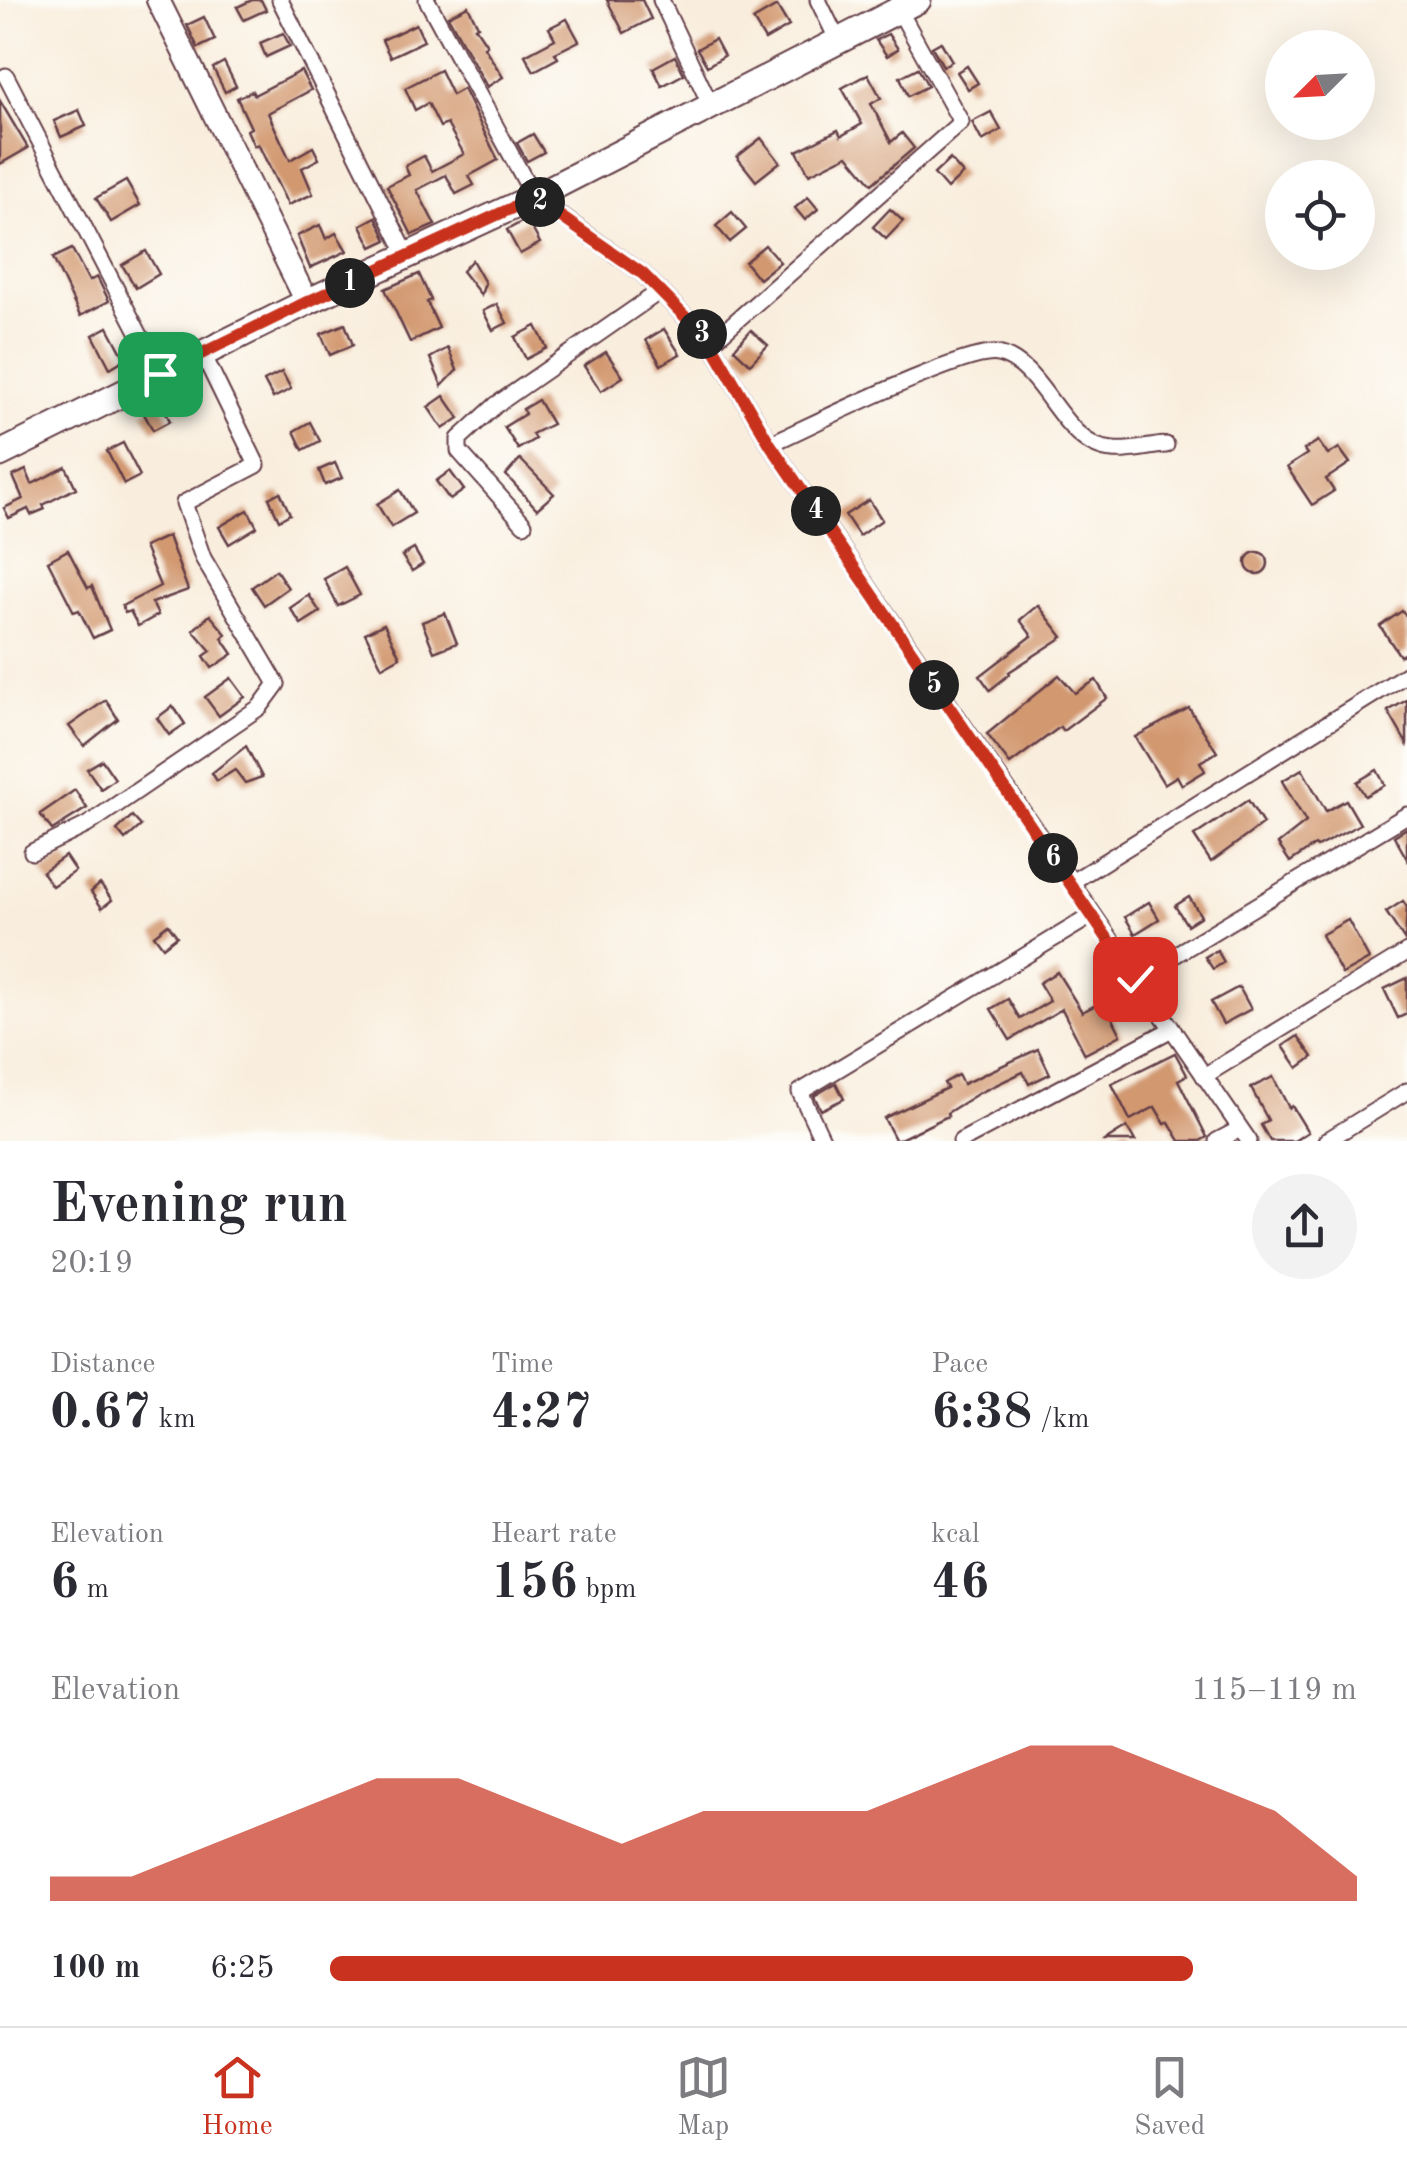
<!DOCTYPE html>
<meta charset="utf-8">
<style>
body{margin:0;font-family:"Old Standard TT",serif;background:#f2f2f3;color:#2b2b33;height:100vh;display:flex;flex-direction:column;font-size:38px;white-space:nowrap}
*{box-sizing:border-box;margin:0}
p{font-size:32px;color:#7c7c81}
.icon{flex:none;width:55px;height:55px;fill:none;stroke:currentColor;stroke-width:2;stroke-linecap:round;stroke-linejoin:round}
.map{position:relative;height:1141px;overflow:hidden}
.side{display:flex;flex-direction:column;background:#fff;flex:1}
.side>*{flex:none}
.needle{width:65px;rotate:246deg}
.fabs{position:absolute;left:1265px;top:30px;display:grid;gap:20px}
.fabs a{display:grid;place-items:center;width:110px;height:110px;border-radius:50%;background:#fff;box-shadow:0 10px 40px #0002;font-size:50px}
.pin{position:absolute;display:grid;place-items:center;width:85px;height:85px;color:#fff;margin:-42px;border-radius:20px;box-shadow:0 5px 15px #0006}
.km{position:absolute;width:50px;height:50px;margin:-25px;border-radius:50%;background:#222;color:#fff;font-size:28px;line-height:50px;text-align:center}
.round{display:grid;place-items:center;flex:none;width:105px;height:105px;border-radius:52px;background:#f2f2f3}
.headline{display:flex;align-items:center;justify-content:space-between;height:170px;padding:0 50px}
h1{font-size:55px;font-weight:700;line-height:75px}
.metrics{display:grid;grid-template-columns:repeat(3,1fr);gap:15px;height:170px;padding:10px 50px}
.metrics div{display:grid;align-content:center}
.metrics b{font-size:50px;font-weight:700}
.metrics small{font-size:28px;font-weight:400}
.metrics p{font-size:28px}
.chart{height:280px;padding:20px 50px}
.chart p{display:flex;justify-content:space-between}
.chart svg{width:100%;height:180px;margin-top:10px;fill:#c8321e;opacity:.7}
ul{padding:0 50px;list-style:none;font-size:32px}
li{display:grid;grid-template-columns:160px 120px 1fr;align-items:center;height:75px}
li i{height:25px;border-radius:12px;background:#c8321e}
.tabs{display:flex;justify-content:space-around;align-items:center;height:140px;border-top:2px solid #e1e1e2;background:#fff;font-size:28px;color:#7c7c81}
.tabs a{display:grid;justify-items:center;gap:5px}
.tabs .selected{color:#c8321e}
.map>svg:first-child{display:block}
</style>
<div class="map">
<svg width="1407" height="1141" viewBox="0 0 1407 1141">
<rect width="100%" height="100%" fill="#fdfcf7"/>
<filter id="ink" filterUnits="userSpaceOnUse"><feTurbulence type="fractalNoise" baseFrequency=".01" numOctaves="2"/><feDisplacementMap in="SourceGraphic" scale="20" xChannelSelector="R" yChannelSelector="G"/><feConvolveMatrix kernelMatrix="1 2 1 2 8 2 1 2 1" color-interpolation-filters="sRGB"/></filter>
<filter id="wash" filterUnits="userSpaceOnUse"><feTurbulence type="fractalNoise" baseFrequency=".0048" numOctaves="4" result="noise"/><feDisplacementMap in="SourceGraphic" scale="40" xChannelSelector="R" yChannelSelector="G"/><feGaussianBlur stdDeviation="2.25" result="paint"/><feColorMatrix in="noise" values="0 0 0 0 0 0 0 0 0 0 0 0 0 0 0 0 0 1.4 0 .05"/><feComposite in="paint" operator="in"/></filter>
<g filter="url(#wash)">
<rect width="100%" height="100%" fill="#f9eede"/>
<g id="blocks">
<!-- building -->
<g fill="#d2986f">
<path d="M 252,0 L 261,0 L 266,10 L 244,20 L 237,7 Z"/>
<path d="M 607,0 L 642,0 L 651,19 L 624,33 Z"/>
<path d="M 468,6 L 478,26 L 475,27 L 487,45 L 484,47 L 503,77 L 487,87 L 448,16 Z"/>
<path d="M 777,6 L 789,26 L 765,40 L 753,20 Z"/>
<path d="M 204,17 L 215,40 L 198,48 L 187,25 Z"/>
<path d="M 567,19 L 579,41 L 555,53 L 558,58 L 534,71 L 525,55 L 555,39 L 549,28 Z"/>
<path d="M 416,24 L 424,41 L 390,57 L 382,40 Z"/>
<path d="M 283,33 L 290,46 L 266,57 L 260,43 Z"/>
<path d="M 888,34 L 898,49 L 887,56 L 876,40 Z"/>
<path d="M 715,39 L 724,56 L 707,66 L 697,49 Z"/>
<path d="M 941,42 L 952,61 L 943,66 L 932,47 Z"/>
<path d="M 675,56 L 684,74 L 662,86 L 653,68 Z"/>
<path d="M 224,62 L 236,86 L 225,92 L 213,68 Z"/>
<path d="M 967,66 L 978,83 L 968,89 L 957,72 Z"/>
<path d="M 918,68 L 928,86 L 908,96 L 900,77 Z"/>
<path d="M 440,70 L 452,95 L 463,89 L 498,160 L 469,176 L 474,185 L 456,194 L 446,175 L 417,190 L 435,225 L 412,235 L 387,186 L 409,175 L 405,166 L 424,156 L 432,171 L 464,154 L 447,124 L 440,127 L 428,103 L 415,110 L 405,88 Z"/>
<path d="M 301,71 L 311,90 L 268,113 L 290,160 L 313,147 L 319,159 L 302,168 L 313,194 L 288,205 L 258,144 L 254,146 L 247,130 L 251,128 L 237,98 L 252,91 L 254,95 Z"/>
<path d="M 868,74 L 881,98 L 871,104 L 891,142 L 902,133 L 914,148 L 872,184 L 848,155 L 809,174 L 797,151 L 838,130 L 841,136 L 862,124 L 842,88 Z"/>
<path d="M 0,101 L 28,148 L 0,164 Z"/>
<path d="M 79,110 L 86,126 L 61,137 L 54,121 Z"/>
<path d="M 991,112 L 1001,130 L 982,141 L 972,122 Z"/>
<path d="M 533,134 L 544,152 L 527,161 L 517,143 Z"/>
<path d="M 761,138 L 780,162 L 756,181 L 737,157 Z"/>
<path d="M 950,159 L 963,174 L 947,189 L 934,174 Z"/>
<path d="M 126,181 L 140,205 L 111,222 L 96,198 Z"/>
<path d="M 808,197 L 818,209 L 805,220 L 795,208 Z"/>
<path d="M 890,209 L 903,221 L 886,239 L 873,227 Z"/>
<path d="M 732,212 L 746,229 L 730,242 L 716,226 Z"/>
<path d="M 376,217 L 387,240 L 372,247 L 361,225 Z"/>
<path d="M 527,219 L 540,243 L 520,254 L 507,230 Z"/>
<path d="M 320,225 L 326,239 L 336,233 L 347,251 L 310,268 L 297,236 Z"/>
<path d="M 765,245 L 780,262 L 759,279 L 745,262 Z"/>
<path d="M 72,249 L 89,281 L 97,277 L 109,301 L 80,316 L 53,258 Z"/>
<path d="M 146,251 L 159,274 L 136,288 L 122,265 Z"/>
<path d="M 472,260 L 485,283 L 481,295 L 462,271 Z"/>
<path d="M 419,274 L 431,300 L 427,302 L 439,328 L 410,342 L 385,289 Z"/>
<path d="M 497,304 L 507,323 L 493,330 L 483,311 Z"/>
<path d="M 345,324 L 353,345 L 330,355 L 321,334 Z"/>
<path d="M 536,326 L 547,348 L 526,359 L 515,337 Z"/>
<path d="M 108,327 L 125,359 L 110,368 L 93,335 Z"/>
<path d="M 664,329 L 680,354 L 661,365 L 646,340 Z"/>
<path d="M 751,330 L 768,345 L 750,364 L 734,349 Z"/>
<path d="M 448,348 L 457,370 L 442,386 L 430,358 Z"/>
<path d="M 606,352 L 623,377 L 601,391 L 584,366 Z"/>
<path d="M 282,372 L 291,389 L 273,398 L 264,381 Z"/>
<path d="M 444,396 L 459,418 L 443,429 L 428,407 Z"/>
<path d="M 538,400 L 552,424 L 532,434 L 535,439 L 518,449 L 504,427 L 525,414 L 523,409 Z"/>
<path d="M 161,402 L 170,421 L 153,430 L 143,412 Z"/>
<path d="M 310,422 L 320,441 L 303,450 L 294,431 Z"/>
<path d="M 1318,441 L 1328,455 L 1339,448 L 1350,463 L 1326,479 L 1334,491 L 1312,505 L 1287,467 L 1307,454 L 1304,450 Z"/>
<path d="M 123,443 L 140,476 L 124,484 L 107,451 Z"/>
<path d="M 520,459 L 554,494 L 537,509 L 506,475 Z"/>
<path d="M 335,463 L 342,478 L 325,485 L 319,470 Z"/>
<path d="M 66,467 L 76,488 L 43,505 L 45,509 L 31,515 L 28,509 L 9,518 L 4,508 L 23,499 L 13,476 L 26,470 L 32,484 Z"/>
<path d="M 450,471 L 464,490 L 450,500 L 436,481 Z"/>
<path d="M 400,490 L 414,513 L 391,527 L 377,504 Z"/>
<path d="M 280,492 L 290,514 L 279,520 L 269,498 Z"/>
<path d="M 869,500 L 882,520 L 859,536 L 845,515 Z"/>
<path d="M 248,510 L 257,527 L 229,544 L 219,527 Z"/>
<path d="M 168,536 L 188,590 L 152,603 L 158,615 L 138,626 L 130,611 L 125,613 L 122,606 L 160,586 L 144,547 Z"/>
<path d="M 414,549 L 423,564 L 412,571 L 402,556 Z"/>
<path d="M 68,550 L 88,588 L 92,586 L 110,630 L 93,638 L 79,610 L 74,612 L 48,561 Z"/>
<circle cx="1257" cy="563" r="11"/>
<path d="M 345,567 L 360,595 L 338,606 L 324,579 Z"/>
<path d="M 276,570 L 288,588 L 264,605 L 252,587 Z"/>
<path d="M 309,595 L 320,612 L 301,624 L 290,608 Z"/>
<path d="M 1038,605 L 1063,637 L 1009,672 L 1010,674 L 990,690 L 980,676 L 1032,636 L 1020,620 Z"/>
<path d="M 1402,611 L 1407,617 L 1407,652 L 1400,656 L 1380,626 Z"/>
<path d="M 445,613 L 457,643 L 434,652 L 422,622 Z"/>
<path d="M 210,615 L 226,634 L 222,638 L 233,654 L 212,668 L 204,656 L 211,651 L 193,630 Z"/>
<path d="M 384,624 L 400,657 L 382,667 L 365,633 Z"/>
<path d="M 1059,675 L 1075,693 L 1096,680 L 1107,698 L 1063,731 L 1060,727 L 1010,764 L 987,734 Z"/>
<path d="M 231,678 L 245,697 L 219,716 L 205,697 Z"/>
<path d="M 106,700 L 118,719 L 84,746 L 69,726 Z"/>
<path d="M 1407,700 L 1407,744 L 1388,711 Z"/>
<path d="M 173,706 L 185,724 L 169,735 L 157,718 Z"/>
<path d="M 1189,708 L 1217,752 L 1200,762 L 1205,771 L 1182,785 L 1177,776 L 1164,784 L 1135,737 Z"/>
<path d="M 246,746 L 262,777 L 245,783 L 235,770 L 217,781 L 212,773 Z"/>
<path d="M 102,760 L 115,779 L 101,789 L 87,769 Z"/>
<path d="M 1302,769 L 1326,811 L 1346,800 L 1360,824 L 1317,847 L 1315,845 L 1290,862 L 1278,844 L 1306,822 L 1282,781 Z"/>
<path d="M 1377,770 L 1385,785 L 1365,796 L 1357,782 Z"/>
<path d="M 75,790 L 87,808 L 52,830 L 40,814 Z"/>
<path d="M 1248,800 L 1263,824 L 1211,862 L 1194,836 Z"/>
<path d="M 132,816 L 141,826 L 125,840 L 117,830 Z"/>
<path d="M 1407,828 L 1407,859 L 1394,836 Z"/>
<path d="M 65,856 L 75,871 L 52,886 L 42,872 Z"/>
<path d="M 100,884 L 112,900 L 102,908 L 91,892 Z"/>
<path d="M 1189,897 L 1201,916 L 1187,925 L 1175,906 Z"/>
<path d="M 1403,901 L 1407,907 L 1405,941 L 1386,912 Z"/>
<path d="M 1149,902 L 1159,919 L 1135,934 L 1125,917 Z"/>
<path d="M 1348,920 L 1369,959 L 1342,974 L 1321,935 Z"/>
<path d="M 168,924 L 177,936 L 163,947 L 154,935 Z"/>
<path d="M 1217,950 L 1224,962 L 1213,969 L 1205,957 Z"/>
<path d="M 1057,972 L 1082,1012 L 1104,1001 L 1121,1035 L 1085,1054 L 1062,1009 L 1010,1040 L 991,1009 L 1008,999 L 1020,1019 L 1050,1001 L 1039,983 Z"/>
<path d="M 1407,978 L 1407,1014 L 1398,1018 L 1384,989 Z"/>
<path d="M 1239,987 L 1251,1009 L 1223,1024 L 1211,1002 Z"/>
<path d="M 1298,1036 L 1313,1057 L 1298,1068 L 1283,1046 Z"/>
<path d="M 1038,1049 L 1050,1074 L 1029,1084 L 1023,1072 L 979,1093 L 947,1113 L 948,1116 L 896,1141 L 884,1118 L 947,1088 L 944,1083 L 958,1075 L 963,1084 Z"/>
<path d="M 1175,1053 L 1187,1075 L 1178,1080 L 1207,1137 L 1200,1141 L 1180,1141 L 1169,1122 L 1165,1124 L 1155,1107 L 1130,1120 L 1112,1084 Z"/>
<path d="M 1273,1077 L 1289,1108 L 1292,1106 L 1308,1132 L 1294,1141 L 1270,1141 L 1261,1125 L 1268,1120 L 1251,1088 Z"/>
<path d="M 836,1083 L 844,1099 L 821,1110 L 814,1096 Z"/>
<path d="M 1127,1127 L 1135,1141 L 1105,1141 Z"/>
</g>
</g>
</g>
<g filter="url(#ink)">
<use href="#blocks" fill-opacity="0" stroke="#643e46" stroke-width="2.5"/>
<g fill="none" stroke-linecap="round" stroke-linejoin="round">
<defs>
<g id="street">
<path d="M 280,0 L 408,257"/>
<path d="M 427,0 L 534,197 L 643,274 L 711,343 L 770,444 L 1249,1141"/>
<path d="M 661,0 L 711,106"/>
<path d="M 818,0 L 838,41"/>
<path d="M 6,76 L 160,374"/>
<path d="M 711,343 L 961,122 L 899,10"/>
<path d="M 770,444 C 808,427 967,347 998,354 C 1045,364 1061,447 1113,450 C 1129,452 1149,446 1166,445"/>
<path d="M 524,524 L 459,451 L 459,439 L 496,405 L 660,291"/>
<path d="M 32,852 L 87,825 L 260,707 L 277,684 L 203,558 L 184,503 L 257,465 L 202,352"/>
<path d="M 1070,883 L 1407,674"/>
<path d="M 1135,979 L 1407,815"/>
<path d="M 1204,1076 L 1407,952"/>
<path d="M 823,1141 L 800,1092 L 1091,916"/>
<path d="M 961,1141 L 1170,1030"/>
<path d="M 1217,1141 L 1240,1129"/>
<path d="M 1326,1141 L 1407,1091"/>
</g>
<path id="secondary" d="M 158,0 L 307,302"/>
<path id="primary" d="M 0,454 L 307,302 L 534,197 L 918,0"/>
</defs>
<!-- street casing -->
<use href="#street" stroke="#643e46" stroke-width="19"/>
<!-- secondary casing -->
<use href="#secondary" stroke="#643e46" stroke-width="26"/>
<!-- primary casing -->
<use href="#primary" stroke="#643e46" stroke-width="29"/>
<!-- street -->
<use href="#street" stroke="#fff" stroke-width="15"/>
<!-- secondary -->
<use href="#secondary" stroke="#fff" stroke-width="22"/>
<!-- primary -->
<use href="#primary" stroke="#fff" stroke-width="25"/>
</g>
</g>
<g fill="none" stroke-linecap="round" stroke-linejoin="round" filter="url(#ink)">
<defs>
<path id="route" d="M 160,374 L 307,302 L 534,198 L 643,274 L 711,343 L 770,444 L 1135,979"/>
</defs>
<!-- route casing -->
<use href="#route" stroke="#fff" stroke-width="20"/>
<!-- route -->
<use href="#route" stroke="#c8321e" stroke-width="12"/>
</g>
</svg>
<div class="fabs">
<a><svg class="needle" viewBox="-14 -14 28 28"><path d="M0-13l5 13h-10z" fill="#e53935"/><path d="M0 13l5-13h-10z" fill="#7c7c81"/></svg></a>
<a><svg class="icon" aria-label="locate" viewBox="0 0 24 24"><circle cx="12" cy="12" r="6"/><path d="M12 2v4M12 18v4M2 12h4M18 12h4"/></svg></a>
</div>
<div class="pin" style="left:160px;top:374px;background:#1e9e55"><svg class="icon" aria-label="arrive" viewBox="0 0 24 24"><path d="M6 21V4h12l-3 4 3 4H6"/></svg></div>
<div class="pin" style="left:1135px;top:979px;background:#d93025"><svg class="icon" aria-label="check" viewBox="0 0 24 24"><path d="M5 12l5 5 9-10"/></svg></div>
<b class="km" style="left:350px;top:283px">1</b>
<b class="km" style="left:540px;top:202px">2</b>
<b class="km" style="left:702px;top:334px">3</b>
<b class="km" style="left:816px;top:511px">4</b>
<b class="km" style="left:934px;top:685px">5</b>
<b class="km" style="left:1053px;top:858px">6</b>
</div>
<section class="side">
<div class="headline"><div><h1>Evening run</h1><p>20:19</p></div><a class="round"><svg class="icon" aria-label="share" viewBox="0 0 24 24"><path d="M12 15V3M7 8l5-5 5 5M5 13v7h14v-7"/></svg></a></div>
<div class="metrics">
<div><p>Distance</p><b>0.67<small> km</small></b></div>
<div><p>Time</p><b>4:27</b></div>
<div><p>Pace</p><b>6:38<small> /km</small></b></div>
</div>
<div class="metrics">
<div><p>Elevation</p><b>6<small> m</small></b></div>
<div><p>Heart rate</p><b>156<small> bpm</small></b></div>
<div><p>kcal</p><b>46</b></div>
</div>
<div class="chart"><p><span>Elevation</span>115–119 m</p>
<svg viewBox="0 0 160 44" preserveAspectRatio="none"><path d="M0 44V38L10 38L20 30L30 22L40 14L50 14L60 22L70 30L80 22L90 22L100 22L110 14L120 6L130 6L140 14L150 22L160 38V44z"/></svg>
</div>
<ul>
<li><b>100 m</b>6:25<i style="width:84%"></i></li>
</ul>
</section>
<nav class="tabs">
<a class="selected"><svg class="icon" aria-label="home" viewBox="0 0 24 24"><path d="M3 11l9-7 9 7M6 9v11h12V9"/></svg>Home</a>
<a><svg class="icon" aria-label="map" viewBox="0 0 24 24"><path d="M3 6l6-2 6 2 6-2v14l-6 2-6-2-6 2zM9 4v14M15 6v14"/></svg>Map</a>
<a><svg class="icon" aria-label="saved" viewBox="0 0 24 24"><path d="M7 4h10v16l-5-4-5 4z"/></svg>Saved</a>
</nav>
